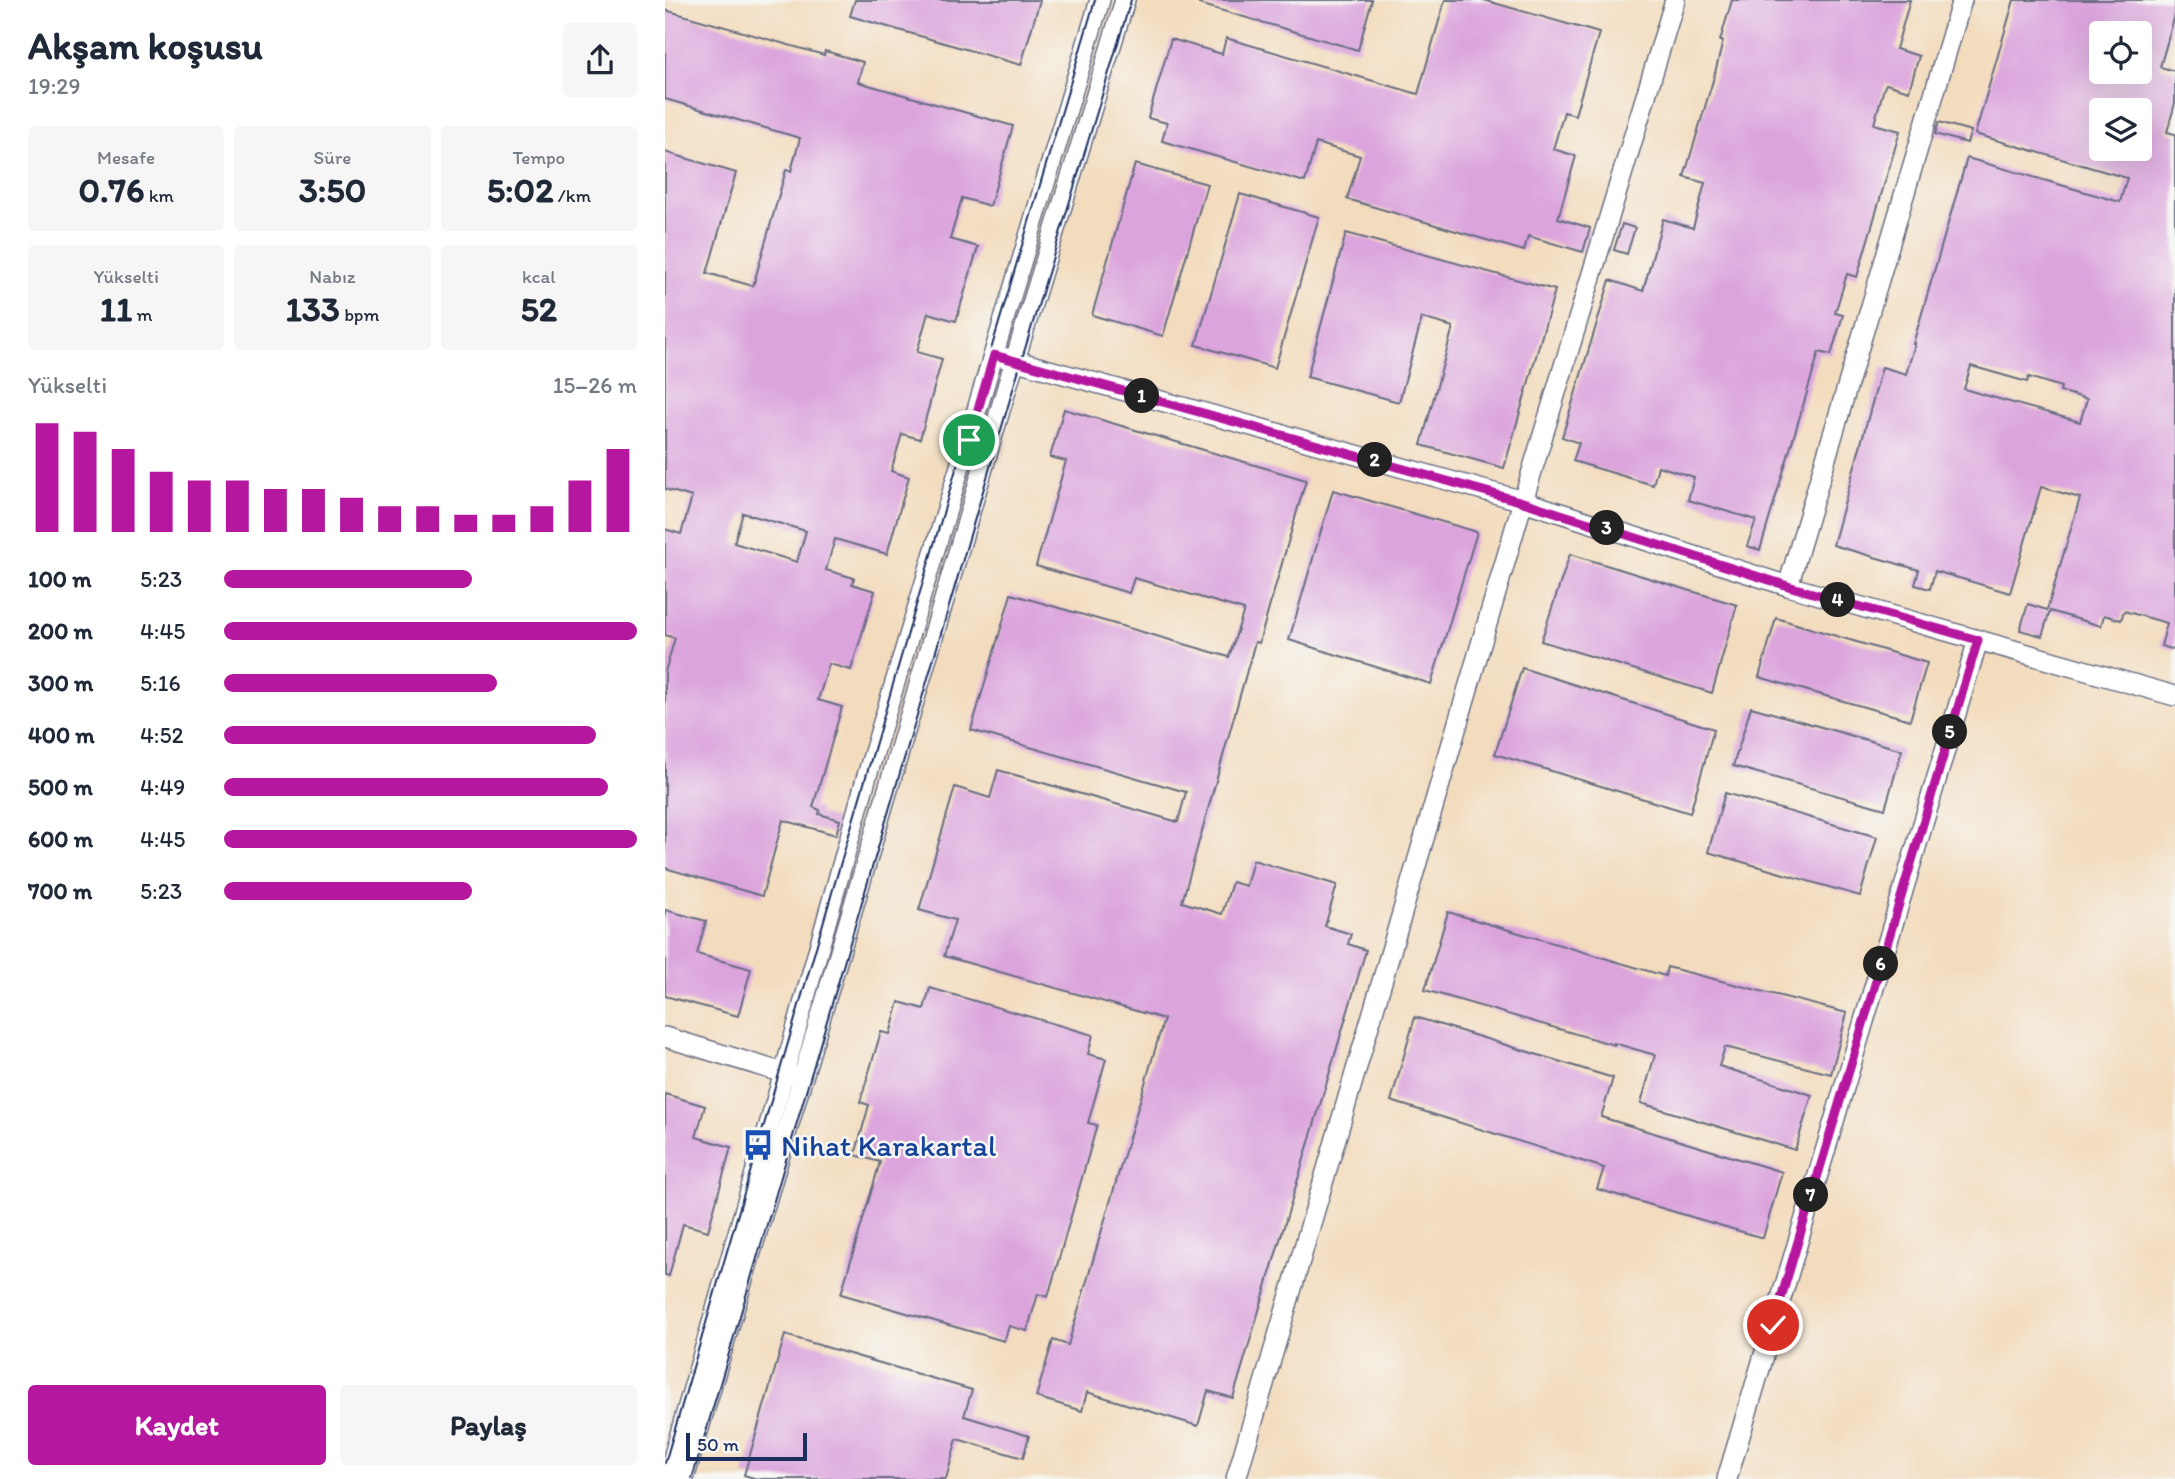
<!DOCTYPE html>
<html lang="tr">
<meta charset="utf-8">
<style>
body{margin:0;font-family:Itim,sans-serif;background:#f6f6f7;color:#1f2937;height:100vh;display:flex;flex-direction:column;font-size:26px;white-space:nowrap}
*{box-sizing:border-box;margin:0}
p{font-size:23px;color:#747a83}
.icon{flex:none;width:38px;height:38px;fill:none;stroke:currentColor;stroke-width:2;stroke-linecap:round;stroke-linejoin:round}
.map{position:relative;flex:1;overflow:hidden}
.panel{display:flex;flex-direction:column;background:#fff;width:665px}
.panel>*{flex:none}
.tools{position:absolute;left:1424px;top:21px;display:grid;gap:14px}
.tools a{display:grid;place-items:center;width:63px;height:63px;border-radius:7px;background:#fff;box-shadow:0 7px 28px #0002;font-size:35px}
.scale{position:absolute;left:21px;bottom:18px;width:121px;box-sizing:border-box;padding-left:7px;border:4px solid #1b2f5e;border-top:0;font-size:19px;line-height:24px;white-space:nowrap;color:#1b2f5e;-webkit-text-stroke:5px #f6f6f2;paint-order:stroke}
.pin{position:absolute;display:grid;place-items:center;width:60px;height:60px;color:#fff;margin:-30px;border:4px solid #fff;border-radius:50%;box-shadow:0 2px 7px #0007}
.km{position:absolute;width:35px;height:35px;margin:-18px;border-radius:50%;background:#222;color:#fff;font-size:19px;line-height:35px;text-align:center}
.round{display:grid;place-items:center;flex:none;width:74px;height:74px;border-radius:7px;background:#f6f6f7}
.head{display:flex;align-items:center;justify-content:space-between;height:119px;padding:0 28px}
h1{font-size:38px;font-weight:700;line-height:52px}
.stats{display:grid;grid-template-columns:repeat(3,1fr);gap:10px;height:119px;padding:7px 28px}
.stats div{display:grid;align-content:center;border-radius:7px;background:#f6f6f7;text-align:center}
.stats b{font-size:35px;font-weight:700}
.stats small{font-size:19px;font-weight:400}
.stats p{font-size:19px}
.chart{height:196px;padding:14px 28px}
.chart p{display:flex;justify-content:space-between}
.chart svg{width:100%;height:126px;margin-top:7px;stroke:#b5179e;stroke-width:6}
.button{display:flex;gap:14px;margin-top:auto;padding:14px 28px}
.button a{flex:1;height:80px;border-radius:7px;background:#b5179e;color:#fff;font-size:28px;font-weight:700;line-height:80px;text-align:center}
.button a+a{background:#f6f6f7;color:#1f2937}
ul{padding:0 28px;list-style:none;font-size:23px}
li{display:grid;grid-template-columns:112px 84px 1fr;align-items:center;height:52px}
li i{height:18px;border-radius:9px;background:#b5179e}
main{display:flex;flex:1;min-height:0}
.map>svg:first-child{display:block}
</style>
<main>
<section class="panel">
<div class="head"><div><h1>Akşam koşusu</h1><p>19:29</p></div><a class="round"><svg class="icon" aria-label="share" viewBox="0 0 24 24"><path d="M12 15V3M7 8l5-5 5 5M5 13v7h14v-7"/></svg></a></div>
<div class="stats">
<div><p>Mesafe</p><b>0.76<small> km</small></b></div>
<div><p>Süre</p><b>3:50</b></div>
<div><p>Tempo</p><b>5:02<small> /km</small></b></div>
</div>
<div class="stats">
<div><p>Yükselti</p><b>11<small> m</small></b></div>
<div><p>Nabız</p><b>133<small> bpm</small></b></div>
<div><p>kcal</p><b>52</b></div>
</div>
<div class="chart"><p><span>Yükselti</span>15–26 m</p>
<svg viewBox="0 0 160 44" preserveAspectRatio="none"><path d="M5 44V6M15 44V9M25 44V15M35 44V23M45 44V26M55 44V26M65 44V29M75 44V29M85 44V32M95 44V35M105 44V35M115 44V38M125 44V38M135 44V35M145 44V26M155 44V15"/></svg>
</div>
<ul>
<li><b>100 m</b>5:23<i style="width:60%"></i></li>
<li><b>200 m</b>4:45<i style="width:100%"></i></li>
<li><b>300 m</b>5:16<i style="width:66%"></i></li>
<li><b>400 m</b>4:52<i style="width:90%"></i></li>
<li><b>500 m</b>4:49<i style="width:93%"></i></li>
<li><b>600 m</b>4:45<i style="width:100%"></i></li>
<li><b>700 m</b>5:23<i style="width:60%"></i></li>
</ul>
<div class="button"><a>Kaydet</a><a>Paylaş</a></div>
</section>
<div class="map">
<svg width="1510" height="1479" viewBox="0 0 1510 1479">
<rect width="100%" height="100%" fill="#f6f6f2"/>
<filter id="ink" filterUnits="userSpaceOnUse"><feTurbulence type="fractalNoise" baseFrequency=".0143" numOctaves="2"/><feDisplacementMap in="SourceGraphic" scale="14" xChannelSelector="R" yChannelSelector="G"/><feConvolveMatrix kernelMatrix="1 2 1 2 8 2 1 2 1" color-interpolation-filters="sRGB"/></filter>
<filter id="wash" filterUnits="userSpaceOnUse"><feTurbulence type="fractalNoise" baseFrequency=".00686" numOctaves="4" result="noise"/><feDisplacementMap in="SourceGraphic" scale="28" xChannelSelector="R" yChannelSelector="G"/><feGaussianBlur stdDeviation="1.57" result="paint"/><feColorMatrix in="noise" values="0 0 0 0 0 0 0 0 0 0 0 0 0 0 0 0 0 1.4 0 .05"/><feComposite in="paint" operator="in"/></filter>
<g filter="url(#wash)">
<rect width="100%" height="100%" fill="#f3dcbe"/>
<g id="blocks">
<!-- building -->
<g fill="#dba4dd" fill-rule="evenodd">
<path d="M 190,0 L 375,0 L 356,65 L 185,16 Z"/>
<path d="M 534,0 L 707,0 L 693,50 L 534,4 Z"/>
<path d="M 780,0 L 819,0 L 934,33 L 910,115 L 899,112 L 888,149 L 911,156 L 893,218 L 925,228 L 918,252 L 863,236 L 859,251 L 682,199 L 695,156 L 651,143 L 640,182 L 497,141 L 502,123 L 483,118 L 506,39 L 557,54 L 561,38 L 753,94 Z"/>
<path d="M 1067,0 L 1245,0 L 1231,49 L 1254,56 L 1244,91 L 1221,84 L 1219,88 L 1209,124 L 1235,131 L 1192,277 L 1182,274 L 1170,313 L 1178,315 L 1166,355 L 1154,352 L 1095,550 L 1082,546 L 1091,520 L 1023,500 L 1029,477 L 993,466 L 988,485 L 908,461 L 914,443 L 897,437 L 945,280 L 978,291 L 998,219 L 1028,228 L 1040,183 L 1019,177 L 1049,77 L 1058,41 L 1055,41 Z"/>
<path d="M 1349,0 L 1510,0 L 1510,15 L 1495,67 L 1510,71 L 1510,103 L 1502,132 L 1510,134 L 1510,650 L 1496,646 L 1502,623 L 1459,611 L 1456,620 L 1439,615 L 1436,626 L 1385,611 L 1377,636 L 1355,630 L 1363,604 L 1382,610 L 1415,498 L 1376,487 L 1345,593 L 1270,571 L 1265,589 L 1250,585 L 1254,570 L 1168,545 L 1217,367 L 1241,374 L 1250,344 L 1248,344 L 1302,158 L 1455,202 L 1462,178 L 1310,134 ZM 1437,27 L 1459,33 L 1475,33 L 1475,72 L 1437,72 ZM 1437,110 L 1475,110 L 1475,149 L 1437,149 ZM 1306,366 L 1362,382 L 1364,377 L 1396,387 L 1395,391 L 1422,399 L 1415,422 L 1299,389 Z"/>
<path d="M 0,10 L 159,55 L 160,51 L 198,62 L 193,82 L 348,126 L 325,206 L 297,198 L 285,239 L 313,247 L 291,321 L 263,313 L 252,352 L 277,359 L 255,439 L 237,434 L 226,471 L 244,477 L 222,554 L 170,539 L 161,570 L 189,578 L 187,584 L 210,591 L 186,670 L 164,664 L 153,700 L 177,707 L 148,807 L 155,810 L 154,814 L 175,820 L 171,835 L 118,820 L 97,896 L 0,868 L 0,672 L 10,638 L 0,635 L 0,529 L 16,534 L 27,497 L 0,489 L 0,152 L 71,173 L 42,273 L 88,286 L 121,170 L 126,171 L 135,138 L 0,99 ZM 78,513 L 141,531 L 132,562 L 69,543 Z"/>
<path d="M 1274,122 L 1306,131 L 1302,143 L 1270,134 Z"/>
<path d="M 470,164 L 542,184 L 498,336 L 427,315 Z"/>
<path d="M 575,194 L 654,217 L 610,368 L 531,345 Z"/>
<path d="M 957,224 L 970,228 L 962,254 L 949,250 Z"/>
<path d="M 681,233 L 890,290 L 839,468 L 756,445 L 788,327 L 757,318 L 734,402 L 642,377 Z"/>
<path d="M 399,409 L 641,480 L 594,643 L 590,642 L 517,902 L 557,914 L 567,882 L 581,886 L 588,860 L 672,885 L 660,926 L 686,934 L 683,944 L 701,950 L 568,1398 L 543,1391 L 533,1426 L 422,1392 L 417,1411 L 371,1397 L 388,1340 L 403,1345 L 499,1019 L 279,956 L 290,920 L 254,910 L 290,787 L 325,798 L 333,770 L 513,822 L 521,792 L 306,730 L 346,594 L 564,657 L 579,610 L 469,578 L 464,593 L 371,566 L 401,461 L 385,457 Z"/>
<path d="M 668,490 L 812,532 L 766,684 L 624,640 Z"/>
<path d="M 905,554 L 1072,605 L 1047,693 L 876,641 Z"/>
<path d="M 1111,618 L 1262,663 L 1245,720 L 1094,677 Z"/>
<path d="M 857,668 L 1049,729 L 1025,813 L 830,754 Z"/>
<path d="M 1086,707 L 1237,750 L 1220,809 L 1068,766 Z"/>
<path d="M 1060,793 L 1212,837 L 1195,896 L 1043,852 Z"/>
<path d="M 0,910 L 41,921 L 32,954 L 86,969 L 73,1016 L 0,996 Z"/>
<path d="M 783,912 L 1000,976 L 1002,967 L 1182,1013 L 1166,1074 L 1060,1047 L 1054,1066 L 1147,1095 L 1130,1150 L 976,1103 L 990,1055 L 949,1043 L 949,1045 L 760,990 Z"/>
<path d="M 265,988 L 428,1035 L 423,1054 L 441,1059 L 423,1123 L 432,1125 L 383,1297 L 373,1294 L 362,1331 L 344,1326 L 339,1341 L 176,1294 L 215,1162 L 190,1155 L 204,1105 L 195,1102 L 216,1032 L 225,1034 L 234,1002 L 259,1009 Z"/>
<path d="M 750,1017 L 948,1078 L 936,1117 L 1117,1172 L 1098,1238 L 932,1189 L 939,1168 L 726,1101 Z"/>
<path d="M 0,1094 L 40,1106 L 31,1137 L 66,1147 L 43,1231 L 18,1224 L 4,1276 L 0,1275 Z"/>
<path d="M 120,1335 L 307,1390 L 299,1416 L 364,1436 L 358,1458 L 292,1439 L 281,1479 L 92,1479 L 79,1475 Z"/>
</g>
</g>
</g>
<g filter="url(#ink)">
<use href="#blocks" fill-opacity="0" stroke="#676c80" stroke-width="2"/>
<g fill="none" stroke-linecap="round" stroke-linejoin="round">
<defs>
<g id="minor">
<path d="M 337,357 L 858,501 L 1123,586 L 1510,696"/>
<path d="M 1123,586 L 1297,0"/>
<path d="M 0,1037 L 132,1077"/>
<path d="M 2,1479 L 119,1073 L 201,779 L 435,0"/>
<path d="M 19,1479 L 350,360 L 460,0"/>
<path d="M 571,1479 L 858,501 L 1010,0"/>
<path d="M 1062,1479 L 1313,640"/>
</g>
</defs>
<!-- minor casing -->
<use href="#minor" stroke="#676c80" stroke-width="22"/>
<!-- minor -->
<use href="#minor" stroke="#fff" stroke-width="19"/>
<!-- tram -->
<g stroke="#1b2f5e" stroke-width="2">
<path d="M 0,1463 L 325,353 L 430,0"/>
<path d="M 27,1479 L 356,362 L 466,0"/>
</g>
</g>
</g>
<g fill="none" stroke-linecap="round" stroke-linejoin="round" filter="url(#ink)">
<defs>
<path id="route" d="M 304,440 L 329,355 L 858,502 L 1123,586 L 1313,640 L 1108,1325"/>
</defs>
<!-- route casing -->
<use href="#route" stroke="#fff" stroke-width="14"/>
<!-- route -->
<use href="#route" stroke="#b5179e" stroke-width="9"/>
</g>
<!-- icons -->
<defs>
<symbol id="bus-bare" viewBox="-9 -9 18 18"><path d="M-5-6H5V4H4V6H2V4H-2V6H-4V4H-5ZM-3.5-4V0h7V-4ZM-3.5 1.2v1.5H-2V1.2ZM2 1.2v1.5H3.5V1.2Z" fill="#1a4fb4" stroke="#f6f6f2" stroke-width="2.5" paint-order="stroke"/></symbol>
</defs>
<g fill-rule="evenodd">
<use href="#bus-bare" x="71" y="1123" width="44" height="44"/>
</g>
<g text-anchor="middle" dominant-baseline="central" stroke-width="5" stroke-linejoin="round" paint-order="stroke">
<!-- transit labels -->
<g font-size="30" fill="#164399" stroke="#f6f6f2" text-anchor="start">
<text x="116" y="1145">Nihat Karakartal</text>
</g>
</g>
</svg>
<div class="tools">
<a><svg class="icon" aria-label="locate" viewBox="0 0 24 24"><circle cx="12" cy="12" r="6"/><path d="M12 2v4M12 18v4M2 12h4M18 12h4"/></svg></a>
<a><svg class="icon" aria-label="layers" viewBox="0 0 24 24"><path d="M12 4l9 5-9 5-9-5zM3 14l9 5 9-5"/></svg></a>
</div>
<div class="scale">50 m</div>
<div class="pin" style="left:304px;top:440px;background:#1e9e55"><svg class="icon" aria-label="arrive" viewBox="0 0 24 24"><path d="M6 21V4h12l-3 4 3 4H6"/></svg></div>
<div class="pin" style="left:1108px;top:1325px;background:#d93025"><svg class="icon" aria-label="check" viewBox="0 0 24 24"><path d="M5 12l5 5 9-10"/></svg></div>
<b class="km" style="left:477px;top:396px">1</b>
<b class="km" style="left:710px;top:460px">2</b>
<b class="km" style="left:942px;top:528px">3</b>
<b class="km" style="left:1173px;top:600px">4</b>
<b class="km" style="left:1285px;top:732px">5</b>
<b class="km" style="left:1216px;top:964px">6</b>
<b class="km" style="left:1146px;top:1195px">7</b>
</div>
</main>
